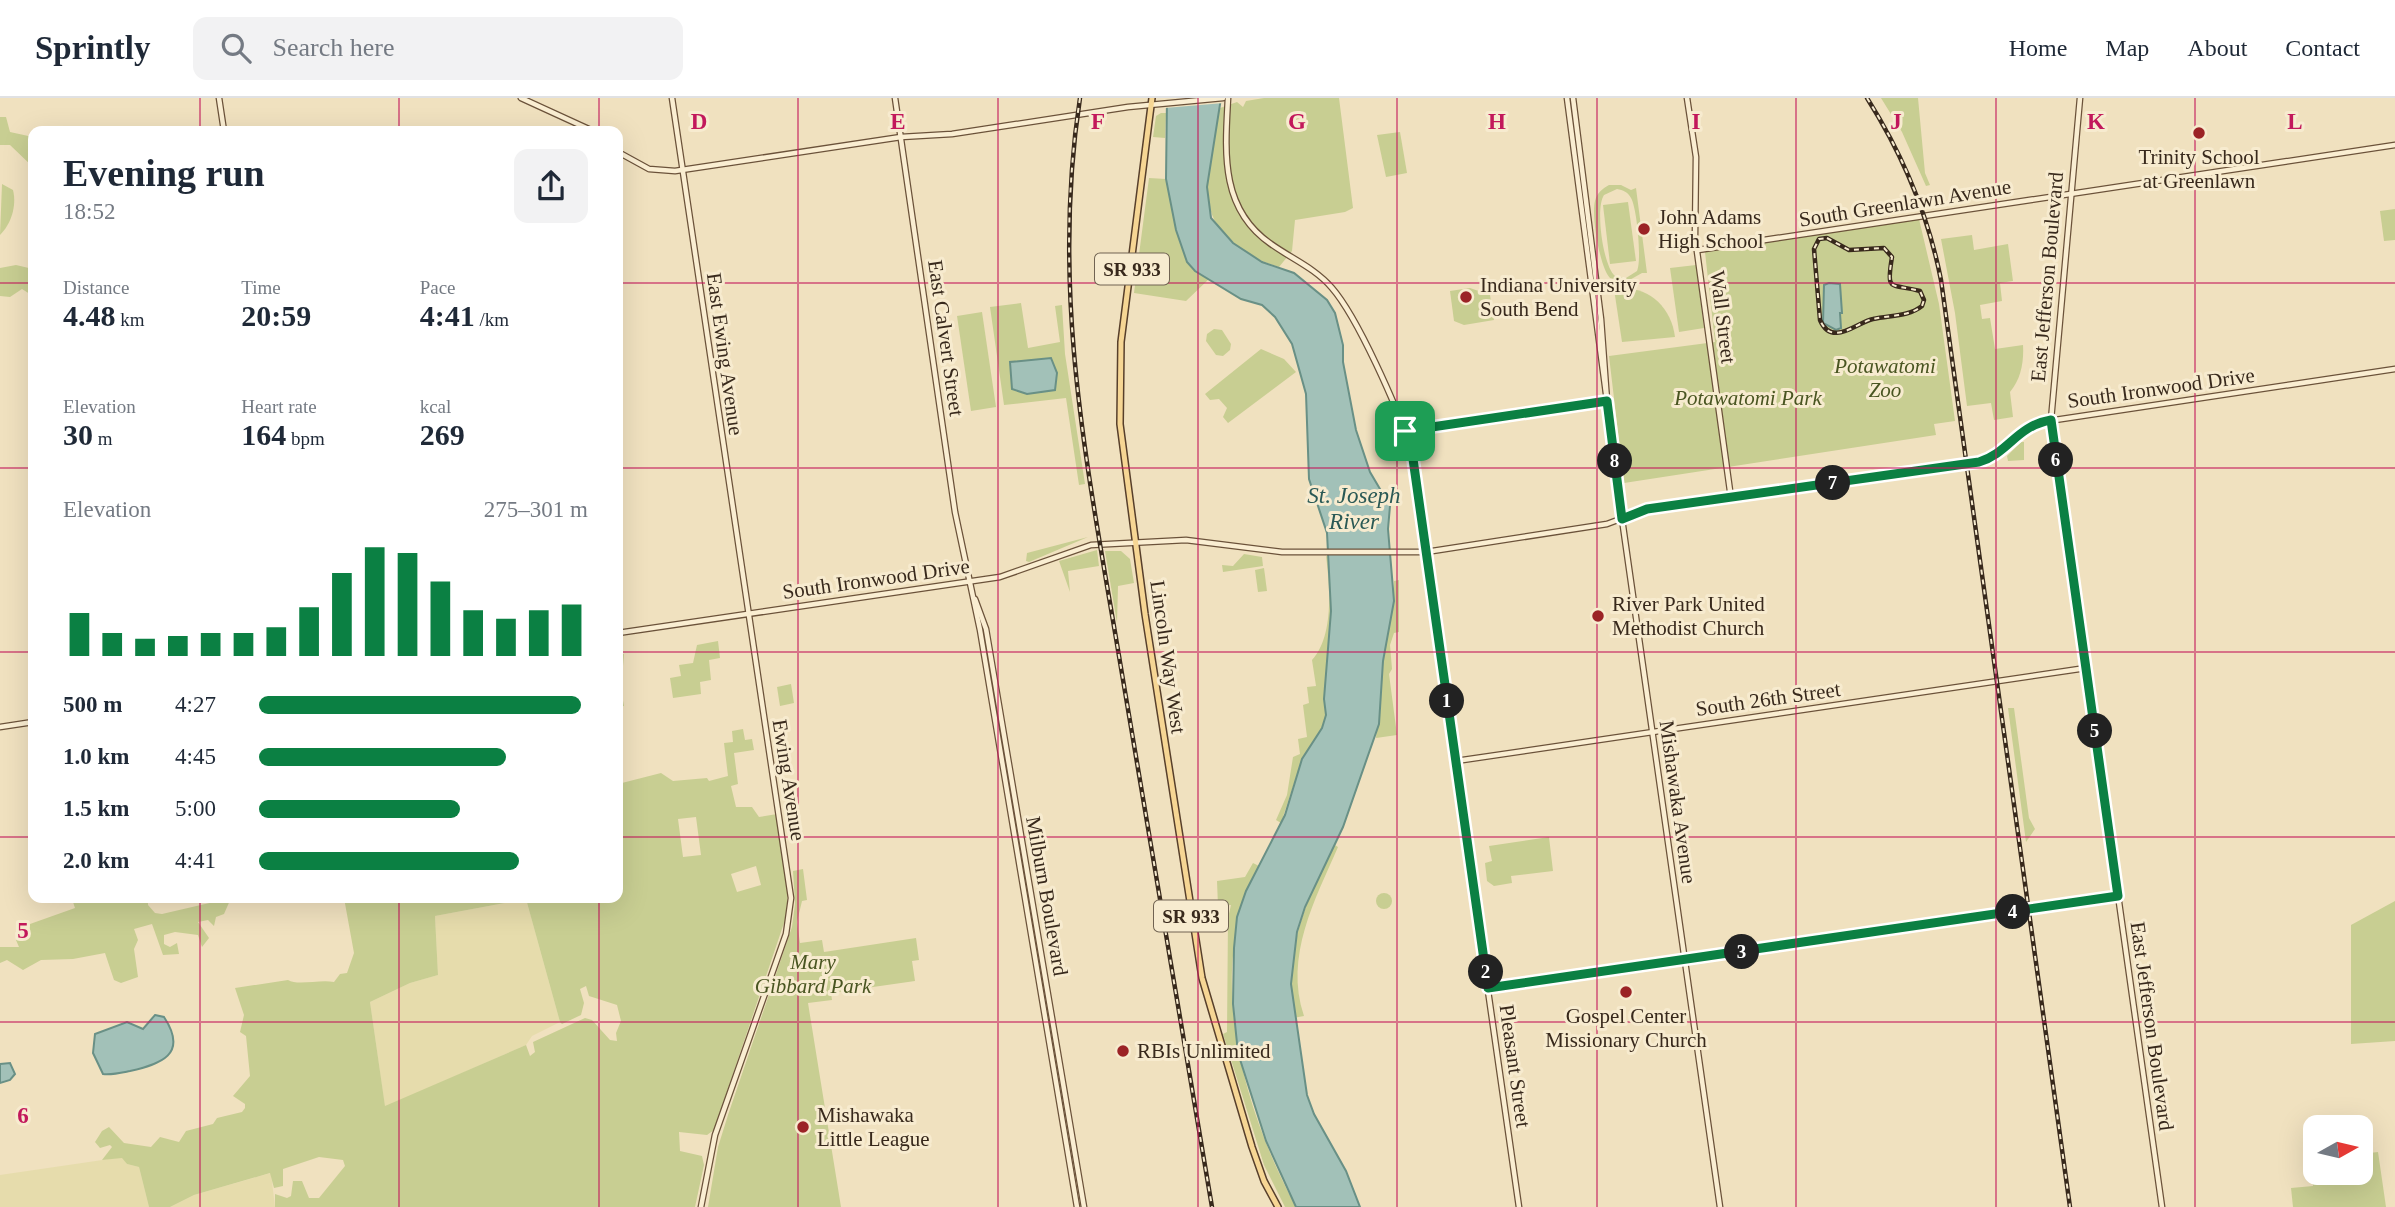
<!DOCTYPE html>
<meta charset="utf-8">
<style>
body{margin:0;font-family:Georgia,serif;background:#f2f2f3;color:#1f2937;height:100vh;display:flex;flex-direction:column;font-size:26px;white-space:nowrap}
*{box-sizing:border-box;margin:0}
p{font-size:23px;color:#747a83}
.icon{flex:none;width:38px;height:38px;fill:none;stroke:currentColor;stroke-width:2;stroke-linecap:round;stroke-linejoin:round}
.map{position:relative;flex:1;overflow:hidden}
.panel{position:absolute;left:28px;top:28px;width:595px;height:777px;display:flex;flex-direction:column;background:#fff;border-radius:14px;box-shadow:0 7px 28px #0002}
.panel>*{flex:none}
.needle{width:46px;rotate:82deg}
.fabs{position:absolute;left:2303px;top:1017px;display:grid;gap:14px}
.fabs a{display:grid;place-items:center;width:70px;height:70px;border-radius:14px;background:#fff;box-shadow:0 7px 28px #0002;font-size:35px}
.pin{position:absolute;display:grid;place-items:center;width:60px;height:60px;color:#fff;margin:-30px;border-radius:14px;box-shadow:0 4px 10px #0006}
.km{position:absolute;width:35px;height:35px;margin:-18px;border-radius:50%;background:#222;color:#fff;font-size:19px;line-height:35px;text-align:center}
.round{display:grid;place-items:center;flex:none;width:74px;height:74px;border-radius:14px;background:#f2f2f3}
.head{display:flex;align-items:center;justify-content:space-between;height:119px;padding:0 35px}
h1{font-size:38px;font-weight:600;line-height:52px}
.stats{display:grid;grid-template-columns:repeat(3,1fr);gap:10px;height:119px;padding:7px 35px}
.stats div{display:grid;align-content:center}
.stats b{font-size:30px;font-weight:600}
.stats small{font-size:19px;font-weight:400}
.stats p{font-size:19px}
.chart{height:196px;padding:14px 35px}
.chart p{display:flex;justify-content:space-between}
.chart svg{width:100%;height:126px;margin-top:7px;stroke:#0b8043;stroke-width:6}
ul{padding:0 35px;list-style:none;font-size:23px}
li{display:grid;grid-template-columns:112px 84px 1fr;align-items:center;height:52px}
li i{height:18px;border-radius:9px;background:#0b8043}
header{display:flex;align-items:center;gap:42px;box-sizing:border-box;height:98px;padding:0 35px;background:#fff;border-bottom:2px solid #e0e1e3}
header strong{font-size:33px}
nav{display:flex;gap:38px;margin-inline-start:auto;font-size:24px}
.search{width:490px;height:63px;background:#f2f2f3;display:flex;align-items:center;gap:18px;box-sizing:border-box;padding:0 24px;border-radius:14px;color:#747a83;font-size:26px}
.map>svg:first-child{display:block}
</style>
<header>
<strong>Sprintly</strong>
<div class="search"><svg class="icon" aria-label="search" viewBox="0 0 24 24"><circle cx="10" cy="10" r="6"/><path d="M15 15l6 6"/></svg>Search here</div>
<nav><a>Home</a><a>Map</a><a>About</a><a>Contact</a></nav>
</header>
<div class="map">
<svg width="2395" height="1109" viewBox="0 0 2395 1109">
<rect width="100%" height="100%" fill="#f0e1bf"/>
<!-- farmland -->
<g fill="#e6dcac">
<path d="M 526,801 L 560,924 L 532,938 L 526,947 L 385,1009 L 370,904 L 410,885 L 438,877 L 435,818 Z"/>
<path d="M 123,1059 L 127,1066 L 139,1069 L 149,1109 L 0,1109 L 0,1077 Z"/>
<path d="M 271,1075 L 275,1109 L 170,1109 L 194,1097 Z"/>
</g>
<!-- green -->
<g fill="#c8ce92" fill-rule="evenodd">
<path d="M 1264,0 L 1339,0 L 1353,110 L 1345,114 L 1295,122 L 1292,153 L 1279,169 C 1191,142 1201,84 1220,10 L 1237,4 L 1243,9 L 1246,3 Z"/>
<path d="M 1881,0 L 1918,0 L 1925,75 L 1930,87 L 1926,88 L 1902,34 Z"/>
<path d="M 1161,15 L 1166,15 L 1165,40 L 1153,39 L 1156,18 Z"/>
<path d="M 0,19 L 6,19 L 10,34 L 33,39 L 33,69 L 10,47 L 0,47 Z"/>
<path d="M 1400,34 L 1407,75 L 1386,79 L 1377,37 Z"/>
<path d="M 1149,80 L 1166,81 C 1175,117 1174,160 1209,181 L 1186,203 L 1134,195 Z"/>
<path d="M 2,86 L 13,92 C 17,108 11,126 0,137 Z"/>
<path d="M 1609,87 L 1621,87 L 1631,92 L 1636,90 L 1647,175 L 1642,175 L 1626,184 L 1610,180 C 1600,170 1591,118 1595,103 C 1597,95 1602,91 1609,87 ZM 1617,91 C 1623,92 1628,94 1631,100 C 1637,110 1642,162 1637,173 L 1626,180 L 1615,178 C 1603,168 1595,110 1604,97 Z"/>
<path d="M 1628,104 L 1636,163 L 1610,166 L 1603,107 Z"/>
<path d="M 2395,111 L 2395,142 L 2384,143 L 2380,113 Z"/>
<path d="M 1919,121 L 1939,206 L 1955,323 L 1934,326 L 1936,337 L 1624,385 L 1609,258 L 1715,244 L 1705,154 Z"/>
<path d="M 1972,137 L 1974,152 L 2008,146 L 2013,183 L 2000,185 L 2002,203 L 1980,207 L 1982,221 L 1990,220 L 1995,251 L 2023,247 C 2024,264 2021,281 2010,294 L 2013,319 L 1994,322 L 1991,305 L 1967,308 L 1955,215 L 1941,141 Z"/>
<path d="M 16,167 L 33,171 L 33,198 L 22,191 L 10,199 L 0,198 L 0,170 Z"/>
<path d="M 1696,167 L 1704,230 L 1679,234 L 1670,170 Z"/>
<path d="M 1470,190 L 1490,197 L 1494,222 L 1464,227 L 1454,223 L 1450,193 Z"/>
<path d="M 1614,191 C 1646,186 1671,207 1675,239 L 1622,244 Z"/>
<path d="M 1021,205 L 1028,250 L 1060,244 L 1055,208 L 1062,207 L 1065,256 L 1085,386 L 1079,387 L 1066,300 L 1004,307 L 990,209 Z"/>
<path d="M 982,214 L 996,309 L 971,313 L 957,218 Z"/>
<path d="M 1214,231 L 1222,232 L 1231,246 L 1230,252 L 1223,258 L 1216,257 L 1206,243 L 1207,236 Z"/>
<path d="M 1261,251 L 1284,261 L 1296,274 L 1228,325 L 1223,319 L 1227,310 L 1219,301 L 1210,302 L 1205,296 Z"/>
<path d="M 2021,344 L 2024,344 L 2024,362 L 2008,363 L 2007,358 Z"/>
<path d="M 1088,439 L 1029,464 L 1026,463 L 1027,455 Z"/>
<path d="M 1097,452 L 1099,468 L 1068,473 L 1070,494 L 1059,463 Z"/>
<path d="M 1105,453 L 1121,453 L 1130,461 L 1134,485 L 1118,488 L 1117,525 Z"/>
<path d="M 1244,456 L 1262,459 L 1263,468 L 1223,474 L 1222,467 L 1233,468 Z"/>
<path d="M 1326,458 L 1329,459 L 1331,513 L 1324,601 L 1326,617 L 1322,630 L 1302,661 L 1281,725 L 1276,722 L 1287,697 L 1293,659 L 1300,656 L 1298,641 L 1307,639 L 1303,607 L 1309,605 L 1307,589 L 1316,588 L 1312,562 C 1334,538 1330,489 1326,458 Z"/>
<path d="M 1264,470 L 1267,493 L 1258,494 L 1255,472 Z"/>
<path d="M 1399,482 L 1399,534 L 1394,535 L 1390,547 L 1392,571 L 1389,576 L 1397,637 L 1376,640 L 1383,563 L 1394,503 L 1394,483 Z"/>
<path d="M 718,543 L 720,560 L 709,562 L 711,582 L 700,584 L 701,596 L 673,600 L 670,580 L 681,578 L 679,567 L 693,565 L 697,547 Z"/>
<path d="M 624,556 L 621,592 L 624,608 L 618,609 L 618,557 Z"/>
<path d="M 791,586 L 794,605 L 780,608 L 777,589 Z"/>
<path d="M 2008,610 L 2014,610 L 2029,720 L 2035,731 L 2026,744 Z"/>
<path d="M 743,631 L 745,642 L 752,641 L 754,652 L 734,655 L 738,686 L 731,688 L 736,709 L 752,709 L 759,719 L 777,716 L 788,791 L 786,819 L 714,1032 L 707,1037 L 679,1034 L 680,1053 L 702,1058 L 704,1067 L 695,1109 L 275,1109 L 275,1096 L 287,1100 L 291,1098 L 293,1083 L 302,1083 L 309,1100 L 319,1100 L 345,1068 L 343,1062 L 319,1059 L 283,1071 L 283,1088 L 274,1090 L 270,1075 L 194,1097 L 170,1109 L 149,1109 L 139,1069 L 127,1066 L 122,1060 L 102,1062 L 112,1049 L 110,1047 L 100,1050 L 95,1044 L 102,1033 L 109,1029 L 124,1045 L 151,1049 L 160,1039 L 179,1044 L 186,1033 L 213,1026 L 217,1020 L 242,1014 L 245,1010 L 245,1006 L 233,998 L 250,978 L 246,938 L 240,934 L 244,917 L 235,890 L 288,882 C 298,888 320,881 334,884 L 340,876 L 347,875 L 354,855 L 344,800 L 618,800 L 618,686 L 661,675 L 673,683 L 707,680 L 709,683 L 728,678 L 724,645 L 733,644 L 732,633 ZM 696,719 L 701,757 L 683,759 L 678,721 ZM 756,768 L 761,787 L 737,794 L 731,776 ZM 526,801 L 560,924 L 562,926 L 581,917 L 584,905 L 580,891 L 586,888 L 589,898 L 617,907 L 621,923 L 616,935 L 617,943 L 610,942 L 592,922 L 585,920 L 533,944 L 535,954 L 530,958 L 526,947 L 385,1008 L 370,904 L 410,885 L 438,877 L 435,818 Z"/>
<path d="M 1549,739 L 1553,773 L 1511,778 L 1512,785 L 1494,788 L 1487,783 L 1485,765 L 1492,763 L 1489,748 Z"/>
<path d="M 1333,746 L 1338,749 C 1315,802 1284,858 1304,918 L 1293,920 C 1282,857 1307,801 1333,746 Z"/>
<path d="M 1253,765 L 1261,769 C 1201,867 1244,1014 1296,1109 L 1285,1109 L 1264,1067 L 1223,936 L 1227,934 L 1228,820 L 1231,807 L 1218,808 L 1217,783 L 1245,779 Z"/>
<path d="M 803,771 L 807,802 L 802,803 L 797,824 L 800,845 L 822,842 L 824,854 L 916,840 L 919,862 L 912,863 L 915,883 L 831,895 L 832,902 L 808,905 L 841,1109 L 708,1109 L 718,1049 L 728,1017 L 792,829 L 795,806 L 793,773 Z"/>
<circle cx="1384" cy="803" r="8"/>
<path d="M 81,800 L 148,800 L 148,807 L 155,815 L 162,816 L 231,800 L 224,816 L 216,819 L 214,828 L 208,822 L 198,824 L 209,840 L 202,849 L 198,837 L 175,834 L 164,837 L 164,846 L 170,849 L 177,845 L 179,856 L 163,857 L 152,826 L 134,831 L 138,842 L 134,851 L 138,879 L 121,885 L 114,882 L 105,855 L 73,861 L 41,862 L 23,872 L 7,862 L 0,865 L 0,849 L 19,849 L 16,842 L 17,829 L 24,826 L 30,833 L 30,826 L 75,810 L 73,804 Z"/>
<path d="M 2395,803 L 2395,943 L 2351,946 L 2351,827 Z"/>
<path d="M 2378,1054 L 2386,1109 L 2293,1109 L 2291,1090 L 2313,1088 L 2309,1064 L 2315,1063 L 2315,1074 L 2361,1074 L 2361,1056 Z"/>
</g>
<!-- water -->
<g fill="#a2c1b8" stroke="#699086" stroke-width="2">
<path d="M 1167,0 L 1221,0 L 1207,89 L 1211,120 L 1233,145 L 1262,164 L 1294,175 L 1327,202 L 1335,215 L 1343,247 L 1343,264 L 1356,332 L 1370,374 L 1390,408 L 1388,431 L 1394,503 L 1383,563 L 1379,626 L 1343,729 L 1305,809 L 1297,834 L 1291,886 L 1307,997 L 1314,1016 L 1346,1073 L 1360,1109 L 1296,1109 L 1266,1043 L 1238,955 L 1233,906 L 1234,850 L 1237,819 L 1246,793 L 1285,717 L 1302,661 L 1322,630 L 1326,617 L 1324,601 L 1331,513 L 1327,435 L 1309,381 L 1306,296 L 1292,246 L 1275,219 L 1262,207 L 1241,201 L 1195,173 L 1187,164 L 1176,132 L 1166,81 Z"/>
<path d="M 1829,185 L 1840,186 L 1842,215 L 1840,215 L 1841,230 L 1836,232 L 1823,225 L 1824,187 Z"/>
<path d="M 1051,260 L 1057,275 L 1055,292 L 1027,296 L 1012,291 L 1010,264 Z"/>
<path d="M 155,917 L 164,919 C 189,957 160,966 130,973 C 120,975 112,977 103,976 L 93,955 L 95,936 L 127,924 L 143,931 Z"/>
<path d="M 0,966 L 10,965 L 15,976 L 10,982 L 0,985 Z"/>
</g>
<!-- pier -->
<path fill="#f0e1bf" d="M 1165,0 L 1224,0 L 1224,5 L 1165,10 Z"/>
<g fill="none" stroke-linecap="round" stroke-linejoin="round">
<defs>
<g id="secondary">
<path d="M 219,0 L 224,33"/>
<path d="M 521,0 L 593,33"/>
<path d="M 672,0 L 791,800 L 786,836 L 715,1037 L 701,1109"/>
<path d="M 895,0 L 955,414 L 980,532 L 1077,1109"/>
<path d="M 1228,0 C 1225,55 1220,111 1271,146 C 1292,161 1315,170 1332,190 C 1358,220 1397,309 1410,348 L 1519,1109"/>
<path d="M 1567,0 L 1607,303"/>
<path d="M 1573,0 L 1601,221 L 1607,303 L 1622,421 L 1720,1109"/>
<path d="M 1687,0 L 1696,59 L 1695,139 L 1731,400"/>
<path d="M 2080,0 L 2051,322 L 2162,1109"/>
<path d="M 618,54 L 649,71 L 675,73 L 901,39 L 952,36 L 1128,9 L 1223,0"/>
<path d="M 1698,152 L 2395,47"/>
<path d="M 1405,333 L 1607,303"/>
<path d="M 975,501 L 986,531 L 1084,1109"/>
<path d="M 618,535 L 1000,479 L 1091,447 L 1186,442 L 1282,454 L 1426,454 L 1607,426 L 1647,411 L 1977,364 C 2002,358 2012,335 2035,325 L 2395,271"/>
<path d="M 0,629 L 33,624"/>
<path d="M 1456,663 L 2086,570"/>
<path d="M 1489,890 L 2118,798"/>
</g>
<path id="primary" d="M 1152,0 L 1121,244 L 1120,326 L 1145,516 L 1202,880 L 1252,1049 L 1264,1083 L 1278,1109"/>
</defs>
<!-- secondary casing -->
<use href="#secondary" stroke="#6b523a" stroke-width="7"/>
<!-- primary casing -->
<use href="#primary" stroke="#573f2b" stroke-width="8"/>
<!-- secondary -->
<use href="#secondary" stroke="#faeed2" stroke-width="4.5"/>
<!-- primary -->
<use href="#primary" stroke="#f6d694" stroke-width="5"/>
<defs>
<g id="rail">
<path d="M 1080,0 C 1050,196 1088,372 1120,564 C 1151,746 1181,927 1212,1109"/>
<path d="M 1867,0 C 1903,57 1928,116 1941,182 L 2070,1109"/>
<path d="M 1827,140 L 1849,152 L 1884,150 L 1892,159 C 1886,195 1890,185 1920,193 L 1924,202 L 1922,208 C 1908,219 1890,217 1873,221 C 1857,224 1832,250 1820,222 L 1814,151 L 1819,141 Z"/>
</g>
</defs>
<!-- rail casing -->
<use href="#rail" stroke="#38291c" stroke-width="4.5"/>
<!-- rail -->
<use href="#rail" stroke="#f7ebcf" stroke-width="2" stroke-dasharray="5" stroke-linecap="butt"/>
</g>
<g fill="none" stroke-linecap="round" stroke-linejoin="round">
<defs>
<path id="route" d="M 1607,303 L 1622,421 L 1647,411 L 1979,364 C 2009,355 2016,328 2051,322 L 2118,798 L 1488,890 L 1413,361 L 1405,333 Z"/>
</defs>
<!-- route casing -->
<use href="#route" stroke="#fff" stroke-width="14"/>
<!-- route -->
<use href="#route" stroke="#0b8043" stroke-width="9"/>
</g>
<!-- grid -->
<path fill="none" stroke="#c2185b" stroke-width="2" stroke-opacity="0.55" d="M 200,0 L 200,33M 399,0 L 399,33M 599,0 L 599,33M 798,0 L 798,1109M 998,0 L 998,1109M 1198,0 L 1198,1109M 1397,0 L 1397,1109M 1597,0 L 1597,1109M 1796,0 L 1796,1109M 1996,0 L 1996,1109M 2195,0 L 2195,1109M 0,185 L 33,185M 618,185 L 2395,185M 0,370 L 33,370M 618,370 L 2395,370M 0,554 L 33,554M 618,554 L 2395,554M 0,739 L 33,739M 618,739 L 2395,739M 200,800 L 200,1109M 399,800 L 399,1109M 599,800 L 599,1109M 0,924 L 2395,924"/>
<!-- markers -->
<g fill="#9b2326" stroke="#f7ebcf" stroke-width="2.5">
<circle cx="2199" cy="35" r="7"/>
<circle cx="1644" cy="131" r="7"/>
<circle cx="1466" cy="199" r="7"/>
<circle cx="1598" cy="518" r="7"/>
<circle cx="1626" cy="894" r="7"/>
<circle cx="1123" cy="953" r="7"/>
<circle cx="803" cy="1029" r="7"/>
</g>
<g text-anchor="middle" dominant-baseline="central" stroke-width="6" stroke-linejoin="round" paint-order="stroke">
<!-- shield labels -->
<g fill="#f7ebcf" stroke="#716352" stroke-width="2">
<rect x="1095" y="155.5" width="74" height="31" rx="5"/>
<rect x="1154" y="802.5" width="74" height="31" rx="5"/>
</g>
<g font-size="19" font-weight="bold" fill="#38291c">
<text x="1132" y="171">SR 933</text>
<text x="1191" y="818">SR 933</text>
</g>
<!-- poi labels -->
<g font-size="21" fill="#38291c" stroke="#f7ebcf" text-anchor="start">
<text x="2199" y="59" text-anchor="middle">Trinity School<tspan x="2199" dy="24">at Greenlawn</tspan></text>
<text x="1658" y="119">John Adams<tspan x="1658" dy="24">High School</tspan></text>
<text x="1480" y="187">Indiana University<tspan x="1480" dy="24">South Bend</tspan></text>
<text x="1612" y="506">River Park United<tspan x="1612" dy="24">Methodist Church</tspan></text>
<text x="1626" y="918" text-anchor="middle">Gospel Center<tspan x="1626" dy="24">Missionary Church</tspan></text>
<text x="1137" y="953">RBIs Unlimited</text>
<text x="817" y="1017">Mishawaka<tspan x="817" dy="24">Little League</tspan></text>
</g>
<!-- street labels -->
<g font-size="21" fill="#38291c" stroke="#f7ebcf">
<text transform="translate(1905 105) rotate(-9)">South Greenlawn Avenue</text>
<text transform="translate(2047 179) rotate(-85)">East Jefferson Boulevard</text>
<text transform="translate(1723 219) rotate(83)">Wall Street</text>
<text transform="translate(946 240) rotate(82)">East Calvert Street</text>
<text transform="translate(725 256) rotate(82)">East Ewing Avenue</text>
<text transform="translate(2161 290) rotate(-8)">South Ironwood Drive</text>
<text transform="translate(876 481) rotate(-8)">South Ironwood Drive</text>
<text transform="translate(1168 559) rotate(82)">Lincoln Way West</text>
<text transform="translate(1768 601) rotate(-8)">South 26th Street</text>
<text transform="translate(789 682) rotate(81)">Ewing Avenue</text>
<text transform="translate(1678 704) rotate(82)">Mishawaka Avenue</text>
<text transform="translate(1047 798) rotate(80)">Milburn Boulevard</text>
<text transform="translate(2152 928) rotate(82)">East Jefferson Boulevard</text>
<text transform="translate(1515 968) rotate(82)">Pleasant Street</text>
</g>
<!-- park labels -->
<g font-size="21" font-style="italic" fill="#495521" stroke="#f7ebcf">
<text x="1885" y="268">Potawatomi<tspan x="1885" dy="24">Zoo</tspan></text>
<text x="1748" y="300">Potawatomi Park</text>
<text x="813" y="864">Mary<tspan x="813" dy="24">Gibbard Park</tspan></text>
</g>
<!-- water labels -->
<g font-size="23" font-style="italic" fill="#2a5955" stroke="#f7ebcf">
<text x="1354" y="397">St. Joseph<tspan x="1354" dy="26">River</tspan></text>
</g>
</g>
<g font-size="23" text-anchor="middle" font-weight="bold" fill="#c2185b" stroke="#f7ebcf" stroke-width="6" stroke-linejoin="round" paint-order="stroke">
<text x="699" y="31">D</text>
<text x="898" y="31">E</text>
<text x="1098" y="31">F</text>
<text x="1297" y="31">G</text>
<text x="1497" y="31">H</text>
<text x="1696" y="31">I</text>
<text x="1896" y="31">J</text>
<text x="2096" y="31">K</text>
<text x="2295" y="31">L</text>
<text x="23" y="840">5</text>
<text x="23" y="1025">6</text>
</g>
</svg>
<div class="fabs">
<a><svg class="needle" viewBox="-14 -14 28 28"><path d="M0-13l5 13h-10z" fill="#e53935"/><path d="M0 13l5-13h-10z" fill="#747a83"/></svg></a>
</div>
<div class="pin" style="left:1405px;top:333px;background:#1e9e55"><svg class="icon" aria-label="arrive" viewBox="0 0 24 24"><path d="M6 21V4h12l-3 4 3 4H6"/></svg></div>
<b class="km" style="left:1447px;top:603px">1</b>
<b class="km" style="left:1486px;top:874px">2</b>
<b class="km" style="left:1742px;top:854px">3</b>
<b class="km" style="left:2013px;top:814px">4</b>
<b class="km" style="left:2095px;top:633px">5</b>
<b class="km" style="left:2056px;top:362px">6</b>
<b class="km" style="left:1833px;top:385px">7</b>
<b class="km" style="left:1615px;top:363px">8</b>
<section class="panel">
<div class="head"><div><h1>Evening run</h1><p>18:52</p></div><a class="round"><svg class="icon" aria-label="share" viewBox="0 0 24 24"><path d="M12 15V3M7 8l5-5 5 5M5 13v7h14v-7"/></svg></a></div>
<div class="stats">
<div><p>Distance</p><b>4.48<small> km</small></b></div>
<div><p>Time</p><b>20:59</b></div>
<div><p>Pace</p><b>4:41<small> /km</small></b></div>
</div>
<div class="stats">
<div><p>Elevation</p><b>30<small> m</small></b></div>
<div><p>Heart rate</p><b>164<small> bpm</small></b></div>
<div><p>kcal</p><b>269</b></div>
</div>
<div class="chart"><p><span>Elevation</span>275–301 m</p>
<svg viewBox="0 0 160 44" preserveAspectRatio="none"><path d="M5 44V29M15 44V36M25 44V38M35 44V37M45 44V36M55 44V36M65 44V34M75 44V27M85 44V15M95 44V6M105 44V8M115 44V18M125 44V28M135 44V31M145 44V28M155 44V26"/></svg>
</div>
<ul>
<li><b>500 m</b>4:27<i style="width:98%"></i></li>
<li><b>1.0 km</b>4:45<i style="width:75%"></i></li>
<li><b>1.5 km</b>5:00<i style="width:61%"></i></li>
<li><b>2.0 km</b>4:41<i style="width:79%"></i></li>
</ul>
</section>
</div>
